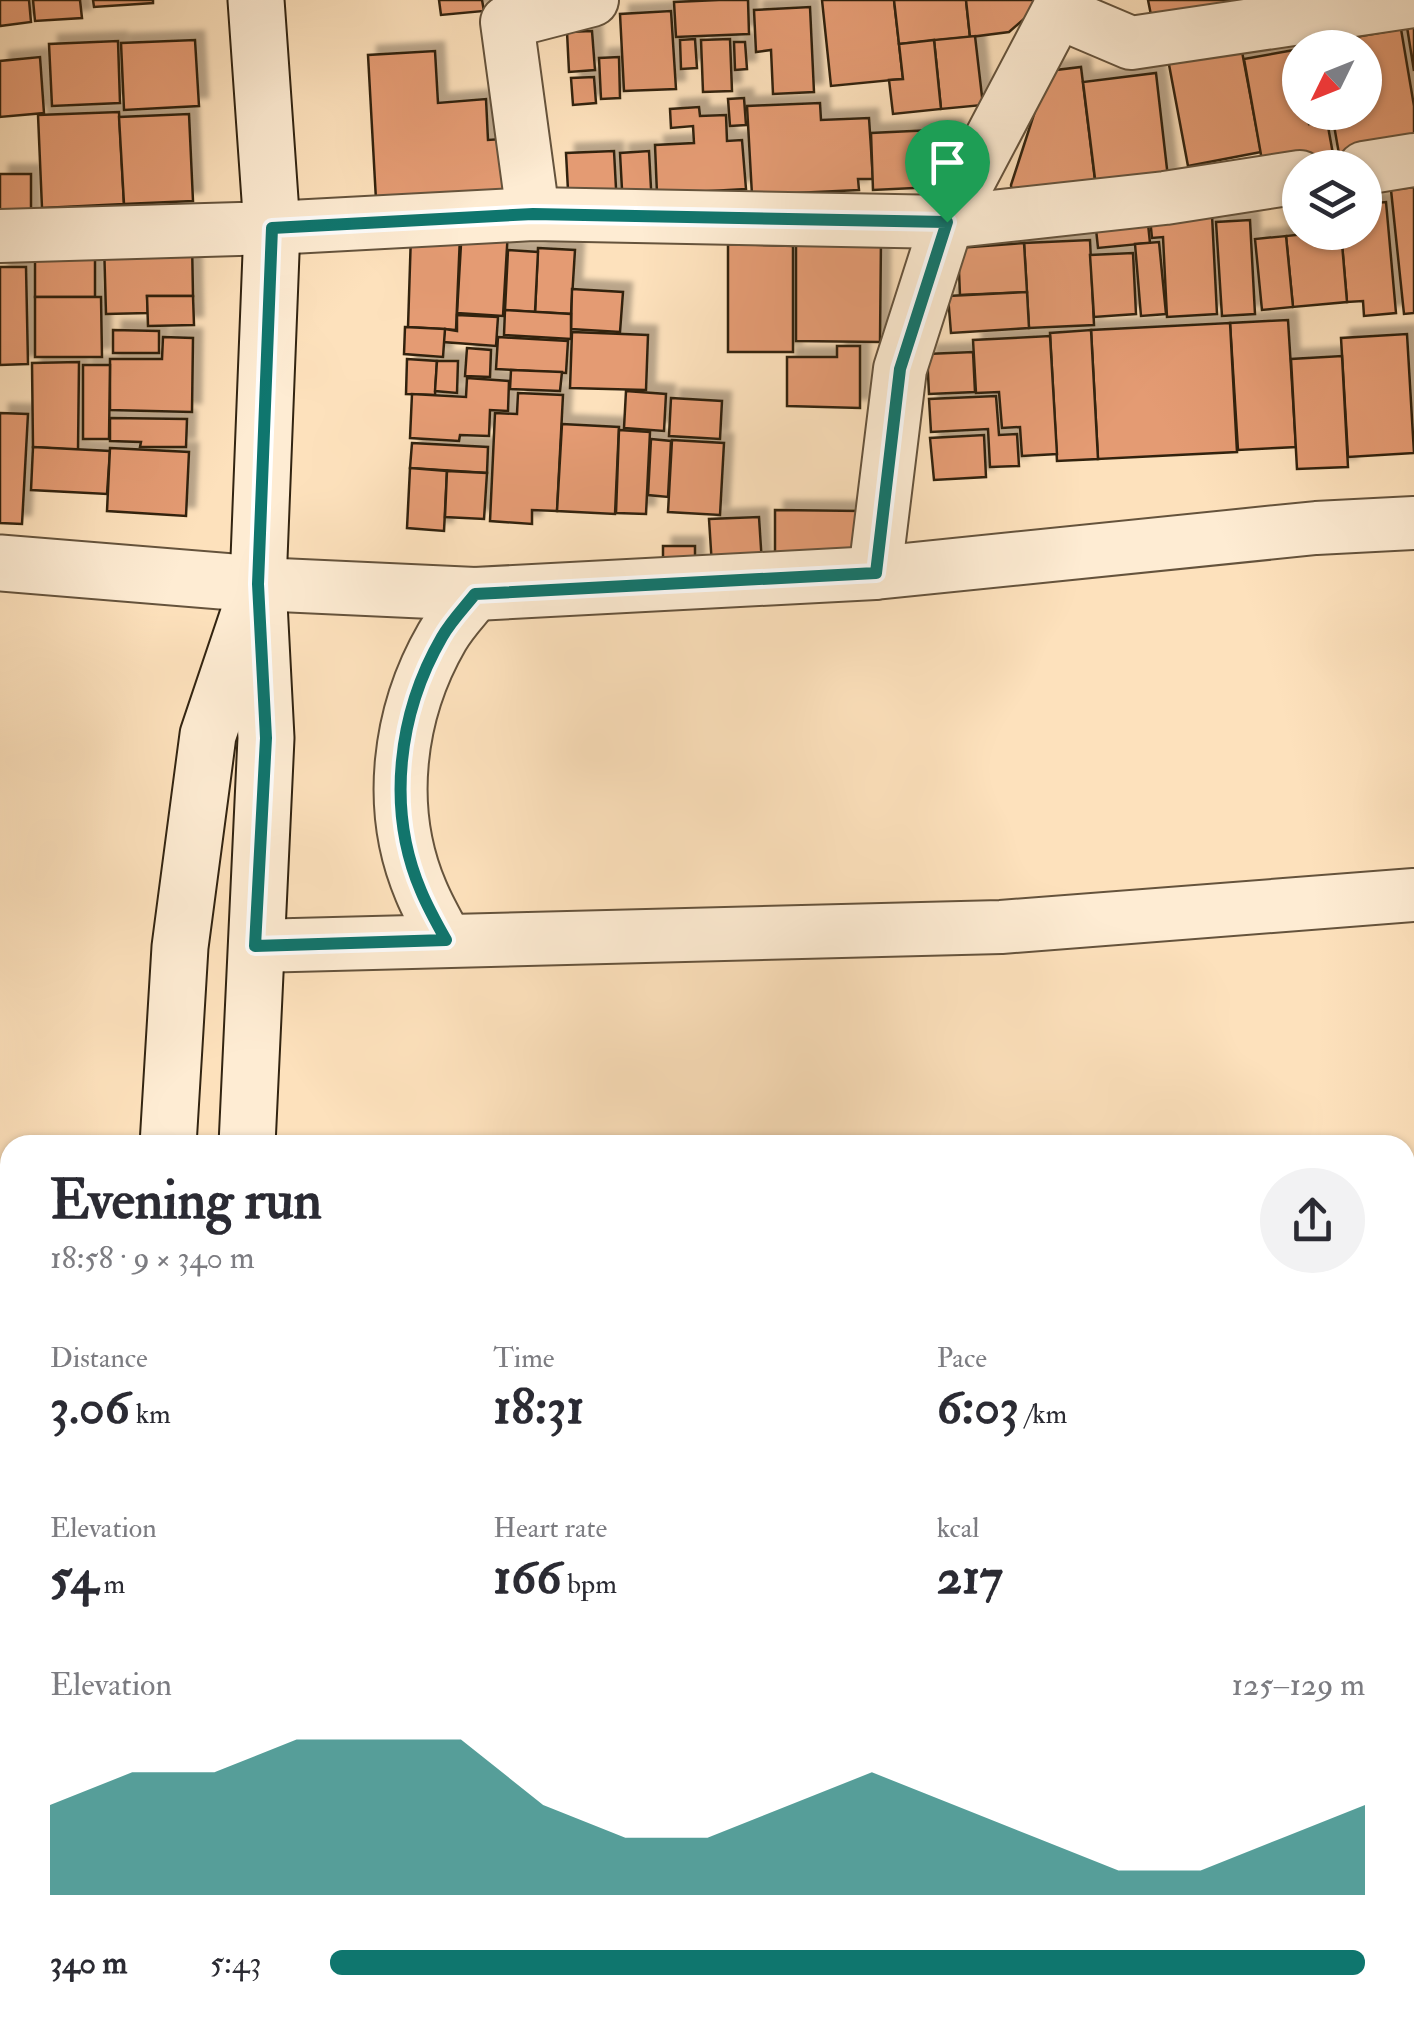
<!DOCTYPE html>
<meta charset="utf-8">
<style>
body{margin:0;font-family:"IM FELL Double Pica",serif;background:#f2f2f3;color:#2b2b33;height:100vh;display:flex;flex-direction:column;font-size:38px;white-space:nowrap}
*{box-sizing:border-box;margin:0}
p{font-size:32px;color:#7c7c81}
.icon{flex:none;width:55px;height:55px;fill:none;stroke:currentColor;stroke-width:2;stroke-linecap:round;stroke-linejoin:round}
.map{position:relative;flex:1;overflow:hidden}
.sheet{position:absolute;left:0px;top:1135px;width:1415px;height:885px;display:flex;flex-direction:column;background:#fff;border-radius:30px 30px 0 0;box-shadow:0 2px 8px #0004}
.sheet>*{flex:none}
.needle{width:65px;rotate:227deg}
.fabs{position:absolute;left:1282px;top:30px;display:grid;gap:20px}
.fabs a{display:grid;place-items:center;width:100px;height:100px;border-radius:50%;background:#fff;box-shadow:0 2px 8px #0004;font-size:50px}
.pin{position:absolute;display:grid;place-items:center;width:85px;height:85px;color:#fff;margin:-102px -42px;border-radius:50% 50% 50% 0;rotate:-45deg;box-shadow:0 0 10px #0007}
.pin .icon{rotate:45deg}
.round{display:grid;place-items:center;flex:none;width:105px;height:105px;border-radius:52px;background:#f2f2f3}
.head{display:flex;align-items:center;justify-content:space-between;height:170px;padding:0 50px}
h1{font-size:55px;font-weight:800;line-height:75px}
.metrics{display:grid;grid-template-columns:repeat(3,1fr);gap:15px;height:170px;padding:10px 50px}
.metrics div{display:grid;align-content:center}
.metrics b{font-size:50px;font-weight:800}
.metrics small{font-size:28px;font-weight:400}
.metrics p{font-size:28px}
.chart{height:280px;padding:20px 50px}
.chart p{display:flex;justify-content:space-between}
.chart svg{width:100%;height:180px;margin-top:10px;fill:#0f766e;opacity:.7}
ul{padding:0 50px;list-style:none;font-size:32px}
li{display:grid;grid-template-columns:160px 120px 1fr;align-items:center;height:75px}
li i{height:25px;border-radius:12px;background:#0f766e}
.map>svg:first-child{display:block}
</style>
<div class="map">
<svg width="1414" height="2020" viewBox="0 0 1414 2020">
<defs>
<filter id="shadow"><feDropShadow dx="9" dy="-9" stdDeviation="2.5" flood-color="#0004"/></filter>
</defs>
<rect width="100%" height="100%" fill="#fde1bc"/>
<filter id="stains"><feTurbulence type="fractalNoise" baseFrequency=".002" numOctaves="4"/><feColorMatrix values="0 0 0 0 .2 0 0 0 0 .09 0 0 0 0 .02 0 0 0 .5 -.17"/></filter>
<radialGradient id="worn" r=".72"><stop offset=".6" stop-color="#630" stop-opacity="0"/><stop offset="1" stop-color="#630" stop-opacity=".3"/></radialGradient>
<!-- building -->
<g fill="#e49b73" stroke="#322411" stroke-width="2.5" filter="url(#shadow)">
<path d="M 0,0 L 29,0 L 31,22 L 0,26 Z"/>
<path d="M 33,0 L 80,0 L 82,18 L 35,21 Z"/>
<path d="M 93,0 L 153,0 L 153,3 L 94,7 Z"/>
<path d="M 439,0 L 482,0 L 484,11 L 441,15 Z"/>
<path d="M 719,0 L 748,0 L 749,34 L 676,37 L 674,2 Z"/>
<path d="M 822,0 L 894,0 L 903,79 L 831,86 Z"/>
<path d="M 894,0 L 966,0 L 970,37 L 899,44 Z"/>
<path d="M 966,0 L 1039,0 L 1039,6 L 1009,32 L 970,37 Z"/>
<path d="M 1148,0 L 1238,0 L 1241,17 L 1155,35 Z"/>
<path d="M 810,7 L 814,92 L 773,94 L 771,50 L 756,52 L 754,10 Z"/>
<path d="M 671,11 L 676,89 L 624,91 L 620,14 Z"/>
<path d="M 1414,26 L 1414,71 L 1407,27 Z"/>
<path d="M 1401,29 L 1414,106 L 1414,141 L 1339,154 L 1332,114 L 1365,112 L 1365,48 L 1334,48 L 1333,41 Z"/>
<path d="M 592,31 L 595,70 L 569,72 L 567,32 Z"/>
<path d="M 1332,34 L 1334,48 L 1301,48 L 1299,39 Z"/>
<path d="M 975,36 L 983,105 L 941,109 L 934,40 Z"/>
<path d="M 695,39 L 697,68 L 681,69 L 680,40 Z"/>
<path d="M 730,39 L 732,91 L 703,92 L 701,40 Z"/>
<path d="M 195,40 L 199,106 L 124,110 L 121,43 Z"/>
<path d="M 934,40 L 941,109 L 893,114 L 889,80 L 903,79 L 899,44 Z"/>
<path d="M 118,41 L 120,103 L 52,106 L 49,44 Z"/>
<path d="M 1240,41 L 1261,152 L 1188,166 L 1167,54 Z"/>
<path d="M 734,42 L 745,42 L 747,69 L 735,70 Z"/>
<path d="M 1294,50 L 1300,79 L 1300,112 L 1306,112 L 1309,124 L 1327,121 L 1333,154 L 1263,166 L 1244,59 Z"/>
<path d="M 435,51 L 438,103 L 486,99 L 488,140 L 518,138 L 521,192 L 376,200 L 368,55 Z"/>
<path d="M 40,57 L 44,113 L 0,117 L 0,61 Z"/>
<path d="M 619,57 L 620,98 L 601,99 L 599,58 Z"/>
<path d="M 1081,67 L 1097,196 L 1013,205 L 1011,185 L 1048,71 Z"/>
<path d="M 1156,73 L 1170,195 L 1098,203 L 1083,82 Z"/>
<path d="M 594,77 L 596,103 L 573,105 L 571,78 Z"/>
<path d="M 744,98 L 746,125 L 730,126 L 728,99 Z"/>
<path d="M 820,103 L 821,120 L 869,118 L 873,179 L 858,179 L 859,190 L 752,195 L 747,106 Z"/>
<path d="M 699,107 L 700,116 L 726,115 L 727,141 L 742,140 L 746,189 L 657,194 L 655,145 L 694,143 L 693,126 L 671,128 L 670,109 Z"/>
<path d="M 119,112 L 124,204 L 42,208 L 38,115 Z"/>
<path d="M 189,114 L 193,201 L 124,204 L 119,117 Z"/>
<path d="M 954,129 L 956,186 L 873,190 L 871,133 Z"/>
<path d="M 614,151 L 617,207 L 569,209 L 566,153 Z"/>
<path d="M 649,151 L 652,207 L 623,208 L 620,153 Z"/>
<rect x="0" y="174" width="31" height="56"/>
<path d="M 1414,187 L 1414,313 L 1404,314 L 1391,190 Z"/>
<path d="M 1386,202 L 1396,313 L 1364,316 L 1363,301 L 1347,302 L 1341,232 L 1365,232 L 1365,204 Z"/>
<path d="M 1147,214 L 1150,243 L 1098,248 L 1095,220 Z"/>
<path d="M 1212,215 L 1217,314 L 1167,317 L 1163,237 L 1152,238 L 1150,218 Z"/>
<path d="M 1250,220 L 1255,314 L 1222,316 L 1216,222 Z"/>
<path d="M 462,227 L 508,230 L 503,316 L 457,313 Z"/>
<path d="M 1324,232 L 1341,232 L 1347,302 L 1293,307 L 1286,236 Z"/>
<path d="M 411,234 L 460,236 L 456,330 L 408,327 Z"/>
<path d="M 796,236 L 881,237 L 880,342 L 796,341 Z"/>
<path d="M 1286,236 L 1293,307 L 1262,310 L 1255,239 Z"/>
<path d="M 1090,240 L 1094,325 L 1029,328 L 1024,243 Z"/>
<path d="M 192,241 L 193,296 L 147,296 L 148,313 L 106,314 L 104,243 Z"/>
<path d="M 1159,242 L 1166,314 L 1141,316 L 1135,244 Z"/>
<path d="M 1024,243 L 1027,292 L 960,295 L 958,248 Z"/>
<path d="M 728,244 L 793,246 L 793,352 L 728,352 Z"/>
<path d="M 538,248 L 575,250 L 571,314 L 535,312 Z"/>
<path d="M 508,250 L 538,252 L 535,312 L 505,310 Z"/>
<path d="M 1133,253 L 1136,314 L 1094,317 L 1090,255 Z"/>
<rect x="35" y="256" width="60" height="41"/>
<path d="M 0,267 L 26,267 L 28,364 L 0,365 Z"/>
<path d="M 572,289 L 623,292 L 620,332 L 571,329 Z"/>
<path d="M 1027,292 L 1029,328 L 951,333 L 948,296 Z"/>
<path d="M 147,296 L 193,296 L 194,325 L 148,326 Z"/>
<path d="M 35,297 L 101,297 L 102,357 L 35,357 Z"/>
<path d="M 505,310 L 571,314 L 571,339 L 504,335 Z"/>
<path d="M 457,315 L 498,317 L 496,346 L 443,342 L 445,329 L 457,331 Z"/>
<path d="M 1288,320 L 1296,447 L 1238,450 L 1230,323 Z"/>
<path d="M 1230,323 L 1237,452 L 1098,459 L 1091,330 Z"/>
<path d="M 405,327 L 445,329 L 443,357 L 404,354 Z"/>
<path d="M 113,330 L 159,331 L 159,353 L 113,353 Z"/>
<path d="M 1091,330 L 1098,459 L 1057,461 L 1050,333 Z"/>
<path d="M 572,332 L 648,335 L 646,390 L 570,388 Z"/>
<path d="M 1407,334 L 1414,453 L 1348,457 L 1341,338 Z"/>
<path d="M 1050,336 L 1057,454 L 1022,456 L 1020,427 L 1002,428 L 999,392 L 976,393 L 973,340 Z"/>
<path d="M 163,337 L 193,338 L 192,412 L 110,410 L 110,359 L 162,359 Z"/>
<path d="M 498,337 L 568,341 L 566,373 L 496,369 Z"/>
<path d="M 837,346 L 860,346 L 860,408 L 787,406 L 787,357 L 837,357 Z"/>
<path d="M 467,348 L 491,350 L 490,377 L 465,376 Z"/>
<path d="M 973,352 L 975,392 L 929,394 L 927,354 Z"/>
<path d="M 1342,356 L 1348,467 L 1297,469 L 1291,359 Z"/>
<path d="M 407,359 L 437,361 L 435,395 L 406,394 Z"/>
<path d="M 437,361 L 458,361 L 457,393 L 435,391 Z"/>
<path d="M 79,362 L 78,450 L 33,447 L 32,363 Z"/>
<path d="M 83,365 L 110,365 L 109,439 L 83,439 Z"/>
<path d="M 511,370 L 562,372 L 560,391 L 510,389 Z"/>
<path d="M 467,378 L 509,381 L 508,411 L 490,410 L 489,436 L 460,435 L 459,441 L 410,438 L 412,394 L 466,397 Z"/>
<path d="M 626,391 L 666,394 L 664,431 L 624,428 Z"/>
<path d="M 518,393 L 563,395 L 557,511 L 532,510 L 532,524 L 490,521 L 495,413 L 517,414 Z"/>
<path d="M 996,396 L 999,435 L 1017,434 L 1019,466 L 990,467 L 988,429 L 931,432 L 929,399 Z"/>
<path d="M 671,398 L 722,401 L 720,439 L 669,436 Z"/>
<path d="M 0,413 L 28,414 L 22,524 L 0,523 Z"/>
<path d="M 110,418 L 187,419 L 186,447 L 140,447 L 141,442 L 110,441 Z"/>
<path d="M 562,424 L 619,427 L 615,514 L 557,511 Z"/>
<path d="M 619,430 L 650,432 L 646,514 L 616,513 Z"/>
<path d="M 984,435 L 986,477 L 934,480 L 930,438 Z"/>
<path d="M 651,439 L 671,441 L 668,497 L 648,495 Z"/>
<path d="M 672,440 L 724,443 L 720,515 L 668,512 Z"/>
<path d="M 412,443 L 488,447 L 487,473 L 410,468 Z"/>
<path d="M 33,447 L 110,451 L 107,494 L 31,490 Z"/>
<path d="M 110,448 L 189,452 L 186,516 L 107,511 Z"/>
<path d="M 410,468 L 447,471 L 444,531 L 407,528 Z"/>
<path d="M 447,471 L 487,473 L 484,519 L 445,517 Z"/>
<path d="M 775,510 L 863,511 L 862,564 L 775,563 Z"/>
<path d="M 759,517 L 762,564 L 712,566 L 709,519 Z"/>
<path d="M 663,546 L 695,546 L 695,571 L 663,570 Z"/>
<path d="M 1001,2010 L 1052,2010 L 1046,2020 L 1017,2020 Z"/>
</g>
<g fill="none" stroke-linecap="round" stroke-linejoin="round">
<defs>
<g id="minor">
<path d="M 1058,12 L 1131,43 L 1414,1"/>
<path d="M 1364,168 L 1414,160"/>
<path d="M 533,214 L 507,22 L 592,0"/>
<path d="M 0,236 L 272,228 L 533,214 L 947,222 L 1165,198 L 1300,177"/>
<path d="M 875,573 L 900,369 L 947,222 L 1064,0"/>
<path d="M 258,584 L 475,594 L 875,573 L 1316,528 L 1414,523"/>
<path d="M 446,940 C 437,924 428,908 421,891 C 386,809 398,713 442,637 C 451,621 464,608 475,594"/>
<path d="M 255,946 L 1001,927 L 1414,895"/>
<path d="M 123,2020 L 123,2010"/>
<path d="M 209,2020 L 210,2010"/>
</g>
<path id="tertiary" d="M 0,563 L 258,584"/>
<g id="secondary">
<path d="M 168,1145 L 180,947 L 208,735 L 248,616"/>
<path d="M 247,1145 L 266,738 L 258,584 L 272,228 L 256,0"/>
</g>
<g id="primary">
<path d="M 0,1564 L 10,1559"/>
<path d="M 0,1664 L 10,1670"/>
<path d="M 0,1811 L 10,1817"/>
<path d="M 0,1968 L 10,1990"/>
<path d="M 337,2010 L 354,2020"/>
<path d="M 583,2010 L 600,2020"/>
</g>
</defs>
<!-- minor casing -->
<use href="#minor" stroke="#65533c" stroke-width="56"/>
<!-- tertiary casing -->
<use href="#tertiary" stroke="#65533c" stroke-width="59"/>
<!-- secondary casing -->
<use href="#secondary" stroke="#322411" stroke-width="59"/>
<!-- primary casing -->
<use href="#primary" stroke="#322411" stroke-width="59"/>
<!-- minor -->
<use href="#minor" stroke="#feecd3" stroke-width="52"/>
<!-- tertiary -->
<use href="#tertiary" stroke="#feecd3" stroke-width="55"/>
<!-- secondary -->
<use href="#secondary" stroke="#feecd3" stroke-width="55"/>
<!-- primary -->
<use href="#primary" stroke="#fde1bc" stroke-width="55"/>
</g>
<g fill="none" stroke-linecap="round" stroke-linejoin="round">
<defs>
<path id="route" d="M 533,214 L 947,222 L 900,369 L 876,573 L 475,594 C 464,608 451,621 442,637 C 398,713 386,809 421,891 C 428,908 437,924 446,940 L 255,946 L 266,738 L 258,584 L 272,228 Z"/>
</defs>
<!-- route casing -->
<use href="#route" stroke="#fff" stroke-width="20"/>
<!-- route -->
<use href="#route" stroke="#0f766e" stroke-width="12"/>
</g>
<rect width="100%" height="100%" filter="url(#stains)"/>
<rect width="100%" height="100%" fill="url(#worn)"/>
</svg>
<div class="fabs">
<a><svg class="needle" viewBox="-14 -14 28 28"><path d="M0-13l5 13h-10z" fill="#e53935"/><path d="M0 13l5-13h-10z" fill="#7c7c81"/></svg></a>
<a><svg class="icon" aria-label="layers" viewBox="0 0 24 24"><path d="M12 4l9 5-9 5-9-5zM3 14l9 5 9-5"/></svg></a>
</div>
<div class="pin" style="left:947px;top:222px;background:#1e9e55"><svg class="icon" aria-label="arrive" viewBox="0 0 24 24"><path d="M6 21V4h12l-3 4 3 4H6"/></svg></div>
<section class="sheet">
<div class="head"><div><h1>Evening run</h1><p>18:58 · 9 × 340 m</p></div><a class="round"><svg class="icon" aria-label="share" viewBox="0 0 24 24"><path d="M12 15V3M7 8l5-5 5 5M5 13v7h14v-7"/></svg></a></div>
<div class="metrics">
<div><p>Distance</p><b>3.06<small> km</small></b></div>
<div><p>Time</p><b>18:31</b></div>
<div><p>Pace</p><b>6:03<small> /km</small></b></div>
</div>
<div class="metrics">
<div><p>Elevation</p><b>54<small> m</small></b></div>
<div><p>Heart rate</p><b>166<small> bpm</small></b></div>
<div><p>kcal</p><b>217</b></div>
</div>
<div class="chart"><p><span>Elevation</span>125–129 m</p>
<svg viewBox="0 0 160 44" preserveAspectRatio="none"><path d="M0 44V22L10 14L20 14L30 6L40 6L50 6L60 22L70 30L80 30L90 22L100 14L110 22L120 30L130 38L140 38L150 30L160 22V44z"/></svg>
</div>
<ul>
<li><b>340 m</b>5:43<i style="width:100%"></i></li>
</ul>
</section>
</div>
